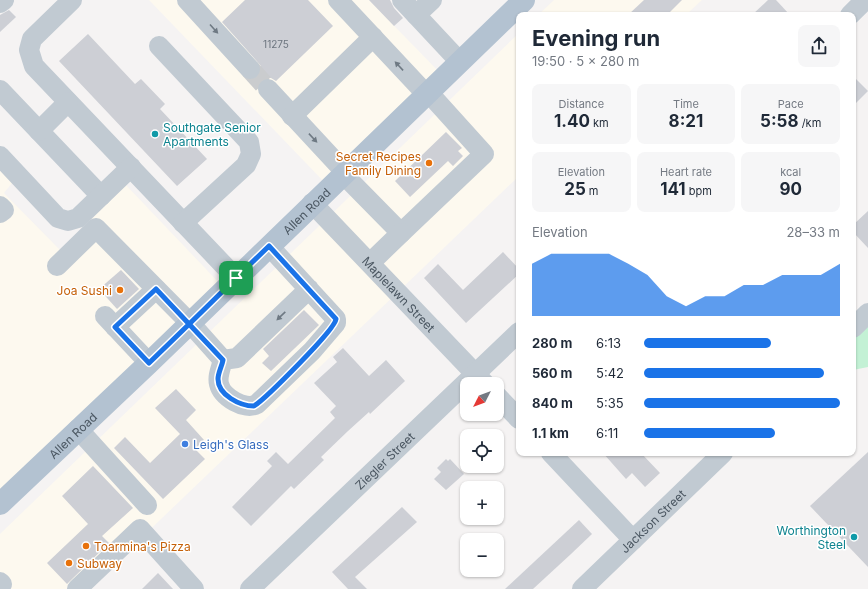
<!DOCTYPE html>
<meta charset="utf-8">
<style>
body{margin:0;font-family:Inter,sans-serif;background:#f6f6f7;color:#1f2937;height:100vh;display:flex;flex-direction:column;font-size:15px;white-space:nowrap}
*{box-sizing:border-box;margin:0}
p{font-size:13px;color:#747a83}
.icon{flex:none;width:22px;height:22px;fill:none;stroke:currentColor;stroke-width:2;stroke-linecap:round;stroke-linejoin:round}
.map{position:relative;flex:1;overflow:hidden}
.side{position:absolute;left:516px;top:12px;width:340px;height:444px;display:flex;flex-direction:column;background:#fff;border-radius:8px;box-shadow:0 1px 3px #0004}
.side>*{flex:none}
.needle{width:26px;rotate:228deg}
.controls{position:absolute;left:460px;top:377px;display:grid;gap:8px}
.controls a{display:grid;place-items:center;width:44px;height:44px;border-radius:8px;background:#fff;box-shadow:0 1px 3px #0004;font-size:20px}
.pin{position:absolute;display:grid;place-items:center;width:34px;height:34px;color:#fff;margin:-17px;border-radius:8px;box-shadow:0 2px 6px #0006}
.round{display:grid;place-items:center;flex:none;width:42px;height:42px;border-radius:8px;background:#f6f6f7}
.overview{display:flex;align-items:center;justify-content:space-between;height:68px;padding:0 16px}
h1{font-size:22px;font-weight:700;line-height:30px}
.metrics{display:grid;grid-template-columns:repeat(3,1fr);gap:6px;height:68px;padding:4px 16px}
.metrics div{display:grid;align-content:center;border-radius:8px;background:#f6f6f7;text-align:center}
.metrics b{font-size:17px;font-weight:700}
.metrics small{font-size:11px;font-weight:400}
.metrics p{font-size:11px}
.chart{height:112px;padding:8px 16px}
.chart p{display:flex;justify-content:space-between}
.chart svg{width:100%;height:72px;margin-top:4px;fill:#1a73e8;opacity:.7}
ul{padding:0 16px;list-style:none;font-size:13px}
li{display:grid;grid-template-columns:64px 48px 1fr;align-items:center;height:30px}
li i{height:10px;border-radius:5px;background:#1a73e8}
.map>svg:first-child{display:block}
</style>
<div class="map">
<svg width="868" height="589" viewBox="0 0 868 589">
<rect width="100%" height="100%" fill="#f5f3f3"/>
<!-- commercial -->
<g fill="#fdf9ef">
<path d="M 149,0 L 369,0 L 444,77 L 329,187 Z"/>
<path d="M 554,0 L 702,0 L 686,15 L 538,15 Z"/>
<path d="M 519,33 L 519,176 L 88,589 L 0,589 L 0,534 Z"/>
<path d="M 0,168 L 13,182 L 4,193 L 60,250 L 126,185 L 225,289 L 0,504 Z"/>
</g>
<!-- green -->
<path fill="#c3f1d5" d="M 868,323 L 868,367 L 853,370 L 853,337 Z"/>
<!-- building -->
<g fill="#cdcfd5">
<path d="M 245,0 L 308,0 L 333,26 L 276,81 L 271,78 L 265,78 L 260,81 L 257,89 L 249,80 L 258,77 L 261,72 L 261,66 L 222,22 Z"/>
<path d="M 369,0 L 390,0 L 394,8 L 403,18 L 394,26 Z"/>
<path d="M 644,0 L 682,0 L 667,15 L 628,15 Z"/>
<path d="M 768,0 L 776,0 L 790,15 L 752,15 Z"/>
<path d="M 9,10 L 16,17 L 0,32 L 0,15 Z"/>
<path d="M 88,34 L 135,84 L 141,79 L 165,104 L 160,109 L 207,159 L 177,186 L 59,61 Z"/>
<path d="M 853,76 L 868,91 L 853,106 Z"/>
<path d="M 446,132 L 462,148 L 458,151 L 463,156 L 453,166 L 448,161 L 410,197 L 395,181 Z"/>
<path d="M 868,211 L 868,248 L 853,232 L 853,225 Z"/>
<path d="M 503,252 L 519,269 L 519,274 L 466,323 L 424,278 L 438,264 L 463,290 Z"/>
<path d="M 121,270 L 139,289 L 117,309 L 99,289 Z"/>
<path d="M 304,310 L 319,325 L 271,371 L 262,363 L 269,356 L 263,349 Z"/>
<path d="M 343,348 L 369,376 L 386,360 L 405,381 L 370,414 L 369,412 L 348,431 L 321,457 L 324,460 L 294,489 L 291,486 L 251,526 L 232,507 L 272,466 L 267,461 L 276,452 L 288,464 L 335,418 L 330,412 L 336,406 L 314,383 L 337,362 L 333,357 Z"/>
<path d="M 176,389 L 196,410 L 186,420 L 204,440 L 195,449 L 205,459 L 163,499 L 114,448 L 125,437 L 150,463 L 180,434 L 155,408 Z"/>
<path d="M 868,452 L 868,567 L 810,506 Z"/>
<path d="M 603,453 L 641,453 L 660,473 L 645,487 L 632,473 L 626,479 Z"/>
<path d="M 446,459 L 448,461 L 450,459 L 464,474 L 446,490 L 434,479 L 441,472 L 437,468 Z"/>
<path d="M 93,466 L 133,508 L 102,536 L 109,543 L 67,584 L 47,563 L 88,524 L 62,496 Z"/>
<path d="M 402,507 L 417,522 L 355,577 L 367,589 L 348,589 L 332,572 Z"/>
<path d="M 579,520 L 592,534 L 571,554 L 533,589 L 505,589 Z"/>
<path d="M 158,573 L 173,589 L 142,589 Z"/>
</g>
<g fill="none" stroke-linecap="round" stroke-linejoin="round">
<!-- minor-tunnel -->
<path stroke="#caccce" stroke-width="20" stroke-dasharray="20 10" stroke-linecap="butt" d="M 250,69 L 268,89"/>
<!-- minor -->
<g stroke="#c1cad2" stroke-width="20">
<path d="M 72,0 L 32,39 L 29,50 L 34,66 L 236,278"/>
<path d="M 187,0 L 250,69"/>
<path d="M 338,0 L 426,94"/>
<path d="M 402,0 L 460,62"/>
<path d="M 0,3 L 4,0"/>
<path d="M 416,15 L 432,0"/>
<path d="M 850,15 L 865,0"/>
<path d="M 159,46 L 249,142 L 251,154 L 246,165 L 183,223"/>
<path d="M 268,89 L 345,172"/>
<path d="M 0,90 L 101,196"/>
<path d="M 292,116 L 373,37"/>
<path d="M 39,131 L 68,102"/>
<path d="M 0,156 L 58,218 L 68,221 L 78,218 L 131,167"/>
<path d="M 343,174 L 401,233 L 484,154 L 428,92"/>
<path id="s1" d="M 312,203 L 485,384"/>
<path d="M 0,206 L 4,210 L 0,213"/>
<path d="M 269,246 L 336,319 L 336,323 L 312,351 L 257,404 C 245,411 222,397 219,384 C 217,376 221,368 223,360 L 237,358 L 309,289"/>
<path d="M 370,263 L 401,233"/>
<path d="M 57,266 L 96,228 L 190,323 L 223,360"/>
<path d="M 105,316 L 149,363"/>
<path d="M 115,327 L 156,289"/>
<path d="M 853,328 L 868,313"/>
<path d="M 497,396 L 519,419"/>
<path d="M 78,429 L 147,505"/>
<path d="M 551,453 L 633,540"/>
<path d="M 0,582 L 2,584 L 0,586"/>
<path d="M 77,589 L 140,529 L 194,589"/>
<path id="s2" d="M 250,589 L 519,332"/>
<path id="s3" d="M 582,589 L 723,453"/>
</g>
<!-- major -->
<path stroke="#b3c2d1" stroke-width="22" id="s4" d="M 0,504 L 149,363 L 524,0"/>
</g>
<!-- one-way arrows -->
<defs><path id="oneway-solid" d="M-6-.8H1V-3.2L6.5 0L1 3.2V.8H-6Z"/></defs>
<g fill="#6e7983">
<use href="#oneway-solid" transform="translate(214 29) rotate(48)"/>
<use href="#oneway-solid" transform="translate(399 66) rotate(-133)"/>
<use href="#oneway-solid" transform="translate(313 138) rotate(47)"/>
<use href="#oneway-solid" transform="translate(281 316) rotate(136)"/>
</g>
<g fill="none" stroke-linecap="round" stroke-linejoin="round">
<defs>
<path id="route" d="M 236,278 C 207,307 178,335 149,363 L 115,327 L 156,289 L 223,360 C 222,366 218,373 218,379 C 218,395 240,406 254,406 C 265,399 335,330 336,319 L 269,246 L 236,278"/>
</defs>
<!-- route casing -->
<use href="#route" stroke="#fff" stroke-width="8"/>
<!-- route -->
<use href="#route" stroke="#1a73e8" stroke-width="5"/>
</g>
<!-- markers -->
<g fill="#0f9aa8" stroke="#fff" stroke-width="1.5">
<circle cx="155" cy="134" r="4"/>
<circle cx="854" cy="537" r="4"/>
</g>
<g fill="#e8710a" stroke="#fff" stroke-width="1.5">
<circle cx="429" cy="163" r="4"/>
<circle cx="120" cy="290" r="4"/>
<circle cx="86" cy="546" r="4"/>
<circle cx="69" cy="563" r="4"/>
</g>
<circle fill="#3f7fe0" stroke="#fff" stroke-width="1.5" cx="185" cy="444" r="4"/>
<g text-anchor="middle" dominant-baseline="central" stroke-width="3" stroke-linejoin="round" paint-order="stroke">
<!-- number labels -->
<g font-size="10" fill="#6b747e">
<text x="276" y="44">11275</text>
</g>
<!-- culture labels -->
<g font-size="12" fill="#0d838f" stroke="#fff" text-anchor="start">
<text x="163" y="127">Southgate Senior<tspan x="163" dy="14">Apartments</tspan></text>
<text x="846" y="530" text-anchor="end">Worthington<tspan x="846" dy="14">Steel</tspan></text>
</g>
<!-- food labels -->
<g font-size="12" fill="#c56008" stroke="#fff" text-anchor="end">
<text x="421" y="156">Secret Recipes<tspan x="421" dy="14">Family Dining</tspan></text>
<text x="112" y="290">Joa Sushi</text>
<text x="94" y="546" text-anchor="start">Toarmina's Pizza</text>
<text x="77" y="563" text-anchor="start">Subway</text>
</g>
<!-- street labels -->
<g font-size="12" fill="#4a5661" stroke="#fff">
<text stroke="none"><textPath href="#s4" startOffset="424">Allen Road</textPath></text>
<text stroke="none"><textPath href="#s1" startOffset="126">Maplelawn Street</textPath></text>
<text stroke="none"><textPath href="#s4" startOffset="100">Allen Road</textPath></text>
<text stroke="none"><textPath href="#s2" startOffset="186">Ziegler Street</textPath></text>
<text stroke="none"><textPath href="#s3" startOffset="98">Jackson Street</textPath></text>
</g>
<!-- shop labels -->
<g font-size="12" fill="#366cbe" stroke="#fff" text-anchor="start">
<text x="193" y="444">Leigh's Glass</text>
</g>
</g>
</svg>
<div class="controls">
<a><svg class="needle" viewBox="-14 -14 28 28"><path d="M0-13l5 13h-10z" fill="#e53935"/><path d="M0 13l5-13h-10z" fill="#747a83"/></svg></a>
<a><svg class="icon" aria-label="locate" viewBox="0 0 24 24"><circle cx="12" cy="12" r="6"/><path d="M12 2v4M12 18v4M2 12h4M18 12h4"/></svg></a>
<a>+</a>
<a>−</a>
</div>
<div class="pin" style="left:236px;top:278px;background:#1e9e55"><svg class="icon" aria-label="arrive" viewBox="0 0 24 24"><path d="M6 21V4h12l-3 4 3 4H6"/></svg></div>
<section class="side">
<div class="overview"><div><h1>Evening run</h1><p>19:50 · 5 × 280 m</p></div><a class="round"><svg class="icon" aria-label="share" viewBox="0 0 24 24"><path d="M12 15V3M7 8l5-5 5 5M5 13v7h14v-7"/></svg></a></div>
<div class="metrics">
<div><p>Distance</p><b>1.40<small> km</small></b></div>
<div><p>Time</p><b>8:21</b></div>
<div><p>Pace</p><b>5:58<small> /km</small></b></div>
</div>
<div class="metrics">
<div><p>Elevation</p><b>25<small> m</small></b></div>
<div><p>Heart rate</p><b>141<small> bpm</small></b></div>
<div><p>kcal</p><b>90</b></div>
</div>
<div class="chart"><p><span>Elevation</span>28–33 m</p>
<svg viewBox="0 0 160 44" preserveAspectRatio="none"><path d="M0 44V12L10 6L20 6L30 6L40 6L50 12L60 19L70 32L80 38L90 32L100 32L110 25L120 25L130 19L140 19L150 19L160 12V44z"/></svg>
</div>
<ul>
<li><b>280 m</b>6:13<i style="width:65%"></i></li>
<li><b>560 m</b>5:42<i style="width:92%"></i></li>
<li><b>840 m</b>5:35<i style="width:100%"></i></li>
<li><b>1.1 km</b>6:11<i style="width:67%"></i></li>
</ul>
</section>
</div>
